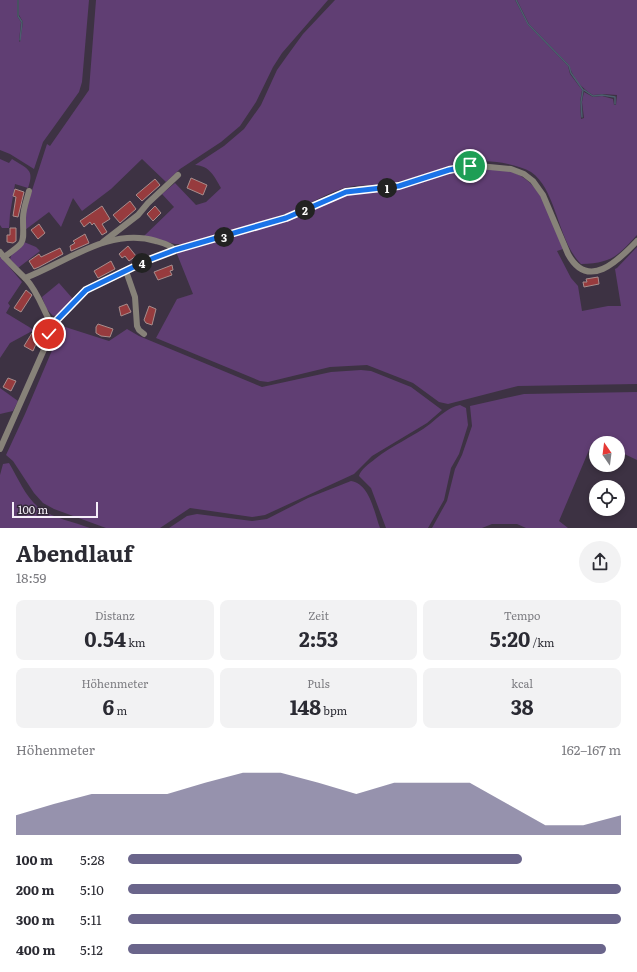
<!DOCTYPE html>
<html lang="de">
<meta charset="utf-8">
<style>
body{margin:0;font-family:Literata,serif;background:#f2f2f3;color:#2b2b33;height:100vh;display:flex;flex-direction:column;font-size:15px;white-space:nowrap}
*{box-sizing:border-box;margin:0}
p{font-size:13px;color:#7c7c81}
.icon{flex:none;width:22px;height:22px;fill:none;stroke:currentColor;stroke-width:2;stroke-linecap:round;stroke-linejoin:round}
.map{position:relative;height:528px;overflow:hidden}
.side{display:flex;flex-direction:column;background:#fff;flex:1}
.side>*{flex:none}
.needle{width:26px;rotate:346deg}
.tools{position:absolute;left:589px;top:436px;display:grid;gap:8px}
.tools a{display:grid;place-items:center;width:36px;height:36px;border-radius:50%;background:#fff;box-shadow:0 2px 6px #0003;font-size:20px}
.scale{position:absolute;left:12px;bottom:10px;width:86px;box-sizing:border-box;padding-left:4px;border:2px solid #f5eef9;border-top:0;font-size:11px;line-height:14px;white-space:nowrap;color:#f5eef9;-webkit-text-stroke:3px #332839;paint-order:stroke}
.pin{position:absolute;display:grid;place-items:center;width:34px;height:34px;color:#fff;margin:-17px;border:2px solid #fff;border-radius:50%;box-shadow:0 1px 4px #0007}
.km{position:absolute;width:20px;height:20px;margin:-10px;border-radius:50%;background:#222;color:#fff;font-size:11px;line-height:20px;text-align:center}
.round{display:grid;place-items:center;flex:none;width:42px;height:42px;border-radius:21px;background:#f2f2f3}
.head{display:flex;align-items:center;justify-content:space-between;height:68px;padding:0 16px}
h1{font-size:22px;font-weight:700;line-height:30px}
.metrics{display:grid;grid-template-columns:repeat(3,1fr);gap:6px;height:68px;padding:4px 16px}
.metrics div{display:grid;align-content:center;border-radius:8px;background:#f2f2f3;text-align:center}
.metrics b{font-size:20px;font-weight:700}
.metrics small{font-size:11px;font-weight:400}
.metrics p{font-size:11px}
.chart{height:112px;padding:8px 16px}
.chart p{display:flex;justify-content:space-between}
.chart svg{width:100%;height:72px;margin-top:4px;fill:#6a658b;opacity:.7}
ul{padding:0 16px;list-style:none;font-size:13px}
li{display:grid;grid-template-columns:64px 48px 1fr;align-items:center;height:30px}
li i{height:10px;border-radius:5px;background:#6a658b}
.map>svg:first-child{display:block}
</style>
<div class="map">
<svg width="637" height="528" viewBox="0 0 637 528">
<rect width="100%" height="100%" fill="#3d3243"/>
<!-- green -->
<g fill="#603e73">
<path d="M 0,0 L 17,0 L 17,16 L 21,22 L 19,41 L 20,42 L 23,22 L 19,15 L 19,0 L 89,0 L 82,82 L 79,92 L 43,142 L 34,169 L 10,154 L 0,150 Z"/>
<path d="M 96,0 L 328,0 L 282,53 L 273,67 L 256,102 L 240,126 L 221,142 L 180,169 L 166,182 L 142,159 L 111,189 L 82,211 L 73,198 L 61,227 L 49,212 L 25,230 L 25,212 L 47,144 L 50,146 L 89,90 Z"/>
<path d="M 335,0 L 515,0 L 528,25 L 568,66 L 570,74 L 582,90 L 580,102 L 581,119 L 584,118 L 582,102 L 584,92 L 593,97 L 602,96 L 613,99 L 614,105 L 616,105 L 617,95 L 603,94 L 593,95 C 582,89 573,78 569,65 L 529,24 L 517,0 L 637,0 L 637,235 C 617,257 611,263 581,264 C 557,240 557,190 531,172 C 524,168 516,166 508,164 C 468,154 434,174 397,182 C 381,186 364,184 348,187 C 328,192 309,205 290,212 C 257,225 223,234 189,244 L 175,244 L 144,236 L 174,207 L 162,194 L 175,183 L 196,205 L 206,202 L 221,188 C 214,176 210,166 195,165 L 224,146 L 244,129 L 261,105 L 277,70 L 287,56 L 303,34 Z"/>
<path d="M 0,159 L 9,163 L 12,159 C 27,169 35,169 28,188 L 15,184 L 10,214 L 9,228 L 2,228 L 0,225 Z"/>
<path d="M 468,168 C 480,169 493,168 505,170 C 542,177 552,219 563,249 L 557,251 L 571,278 L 578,286 L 582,311 L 608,306 L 621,306 L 615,269 L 617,268 L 637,247 L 637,384 L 518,386 L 448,404 L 439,402 L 413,383 L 367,365 L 330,367 L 268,382 L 260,381 L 156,338 L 177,299 L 193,294 L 177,254 L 178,252 L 347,194 L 390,190 Z"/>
<path d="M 24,242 L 36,247 L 40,251 L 18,268 L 10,259 L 12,254 Z"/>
<path d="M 0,256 L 22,282 L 8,303 L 10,306 L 6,313 L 34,330 L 10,343 L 0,358 Z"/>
<path d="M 59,283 L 73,299 L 57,315 L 53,316 L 46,308 L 42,297 Z"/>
<path d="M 59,325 L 109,341 L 127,329 L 139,336 L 262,387 L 331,372 L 361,370 L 371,371 L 411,387 L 442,410 L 427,423 L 372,456 L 354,474 L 265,515 L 252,517 L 190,508 L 160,528 L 106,528 L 54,509 L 43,503 L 34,493 L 13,461 L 6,455 L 25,414 L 53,348 L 56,328 Z"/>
<path d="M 0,388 L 18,401 L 13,411 L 0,414 Z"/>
<path d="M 637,392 L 637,460 L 618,451 L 618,443 L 592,443 L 559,521 L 568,528 L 526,528 L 517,524 L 492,524 L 482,528 L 432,528 L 447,501 L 455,469 L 462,455 L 472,426 L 470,406 L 524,394 Z"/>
<path d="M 460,405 L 466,408 L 468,425 L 459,454 L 451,468 L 444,500 L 428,528 L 386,528 L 371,488 L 359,476 C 360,470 370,463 375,459 C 392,445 413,437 430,424 C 440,416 447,408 460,405 Z"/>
<path d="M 9,463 C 18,478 25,496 38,507 C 52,518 74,522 90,528 L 0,528 L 0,475 L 3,464 Z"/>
<path d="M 351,481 C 370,484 374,512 380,528 L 169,528 L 187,516 L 197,514 L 252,521 L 267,519 L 308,498 Z"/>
</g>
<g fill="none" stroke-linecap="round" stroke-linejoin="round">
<!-- stream -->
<g stroke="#4c5e6e" stroke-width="1.5">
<path d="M 18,0 L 18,16 L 22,22 L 20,40"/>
<path d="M 516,0 L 528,24 L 569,66 L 571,73 L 583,90 L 581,102 L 582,117"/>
<path d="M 584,90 L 593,96 L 602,95 L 615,97 L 615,104"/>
</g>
</g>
<!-- building -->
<g fill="#973b3e" stroke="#a88d8c">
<path d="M 191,178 L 207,185 L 203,195 L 187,188 Z"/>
<path d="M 155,179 L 160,185 L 142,201 L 136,195 Z"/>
<path d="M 15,189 L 24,192 L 18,217 L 13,216 L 16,197 L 13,196 Z"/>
<path d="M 130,201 L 136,209 L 120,223 L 113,215 Z"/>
<path d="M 102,206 L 110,219 L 102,224 L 107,232 L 102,235 L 94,223 L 92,225 L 90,222 L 84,227 L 80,221 Z"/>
<path d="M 155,206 L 161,213 L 153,221 L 147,214 Z"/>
<path d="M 39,224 L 45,233 L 38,239 L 31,230 Z"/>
<path d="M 10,228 L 16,228 L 16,241 L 13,243 L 7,242 L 7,235 L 10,235 Z"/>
<path d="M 85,234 L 89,243 L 71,251 L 70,246 L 75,243 L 73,241 Z"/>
<path d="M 128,246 L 136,256 L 129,261 L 125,256 L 122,258 L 119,254 Z"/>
<path d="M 60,248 L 63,254 L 39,267 L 34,269 L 29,261 L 39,254 L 41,257 Z"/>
<path d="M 111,261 L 115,269 L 98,278 L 94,271 Z"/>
<path d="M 172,265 L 173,270 L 170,271 L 172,275 L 158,280 L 154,272 Z"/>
<path d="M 598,277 L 599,284 L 584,287 L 583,282 L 587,282 L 586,279 Z"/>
<path d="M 26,290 L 32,295 L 21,312 L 14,308 Z"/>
<path d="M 127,304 L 131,312 L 121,316 L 119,307 Z"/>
<path d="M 149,306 L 156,309 L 152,325 L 146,323 L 144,320 Z"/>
<path d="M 98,324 L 113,329 L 110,337 L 101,336 L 96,333 L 96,327 Z"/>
<path d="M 32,333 L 39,337 L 33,351 L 24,346 Z"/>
<path d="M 8,378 L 16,381 L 11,391 L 3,387 Z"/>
</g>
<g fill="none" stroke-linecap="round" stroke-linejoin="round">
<!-- minor -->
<g stroke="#878279" stroke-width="6">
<path d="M 103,242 L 138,215 L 148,203 L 178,175"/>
<path d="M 0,252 C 8,262 17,270 26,279 C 38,292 43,310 52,325"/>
<path d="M 4,257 C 27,241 23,244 23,218 C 23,209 27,199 29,191"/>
<path d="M 126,271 L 135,297 L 137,326 L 139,330 L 144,334"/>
<path d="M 25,278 C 67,262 109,227 156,241 C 163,243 171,245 175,250"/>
<path d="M 0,449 L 46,345 L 52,325 L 78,297 L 91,287 L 146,261 L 175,250 L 286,218 L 346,192 L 361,189 L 399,186 L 449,170 L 466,167 L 479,166 L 511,169 L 524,174 L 533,181 L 543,195 L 568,254 C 588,291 618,261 637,241"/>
</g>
</g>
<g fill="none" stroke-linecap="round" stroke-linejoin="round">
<defs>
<path id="route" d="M 49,334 L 52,325 L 86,290 L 146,261 L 175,250 L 286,218 L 346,192 L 399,186 L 449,170 L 470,166"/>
</defs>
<!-- route casing -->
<use href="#route" stroke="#fff" stroke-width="8"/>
<!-- route -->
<use href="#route" stroke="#1a73e8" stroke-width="5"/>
</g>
</svg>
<div class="tools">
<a><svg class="needle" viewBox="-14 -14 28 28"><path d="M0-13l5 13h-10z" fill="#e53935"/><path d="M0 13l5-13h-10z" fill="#7c7c81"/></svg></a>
<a><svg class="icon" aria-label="locate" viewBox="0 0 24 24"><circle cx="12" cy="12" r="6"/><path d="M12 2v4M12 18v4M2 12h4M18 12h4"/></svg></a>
</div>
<div class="scale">100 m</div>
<div class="pin" style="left:470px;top:166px;background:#1e9e55"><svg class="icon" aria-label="arrive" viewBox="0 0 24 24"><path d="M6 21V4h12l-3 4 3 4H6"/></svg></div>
<div class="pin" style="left:49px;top:334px;background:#d93025"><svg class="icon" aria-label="check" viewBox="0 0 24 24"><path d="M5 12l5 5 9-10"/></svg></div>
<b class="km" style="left:387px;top:188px">1</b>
<b class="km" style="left:305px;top:210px">2</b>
<b class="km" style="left:224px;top:237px">3</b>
<b class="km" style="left:142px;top:263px">4</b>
</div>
<section class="side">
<div class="head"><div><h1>Abendlauf</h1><p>18:59</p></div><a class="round"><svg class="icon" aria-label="share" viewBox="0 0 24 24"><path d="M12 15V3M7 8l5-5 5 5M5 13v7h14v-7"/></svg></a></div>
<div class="metrics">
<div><p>Distanz</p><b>0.54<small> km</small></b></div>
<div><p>Zeit</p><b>2:53</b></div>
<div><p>Tempo</p><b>5:20<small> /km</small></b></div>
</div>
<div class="metrics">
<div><p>Höhenmeter</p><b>6<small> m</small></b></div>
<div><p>Puls</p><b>148<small> bpm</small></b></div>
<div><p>kcal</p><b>38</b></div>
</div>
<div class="chart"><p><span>Höhenmeter</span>162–167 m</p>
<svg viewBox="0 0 160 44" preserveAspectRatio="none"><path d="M0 44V32L10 25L20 19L30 19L40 19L50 12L60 6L70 6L80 12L90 19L100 12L110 12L120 12L130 25L140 38L150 38L160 32V44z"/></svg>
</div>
<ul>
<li><b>100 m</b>5:28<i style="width:80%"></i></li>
<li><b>200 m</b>5:10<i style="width:100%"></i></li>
<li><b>300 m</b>5:11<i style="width:100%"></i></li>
<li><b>400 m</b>5:12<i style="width:97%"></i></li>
</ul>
</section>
